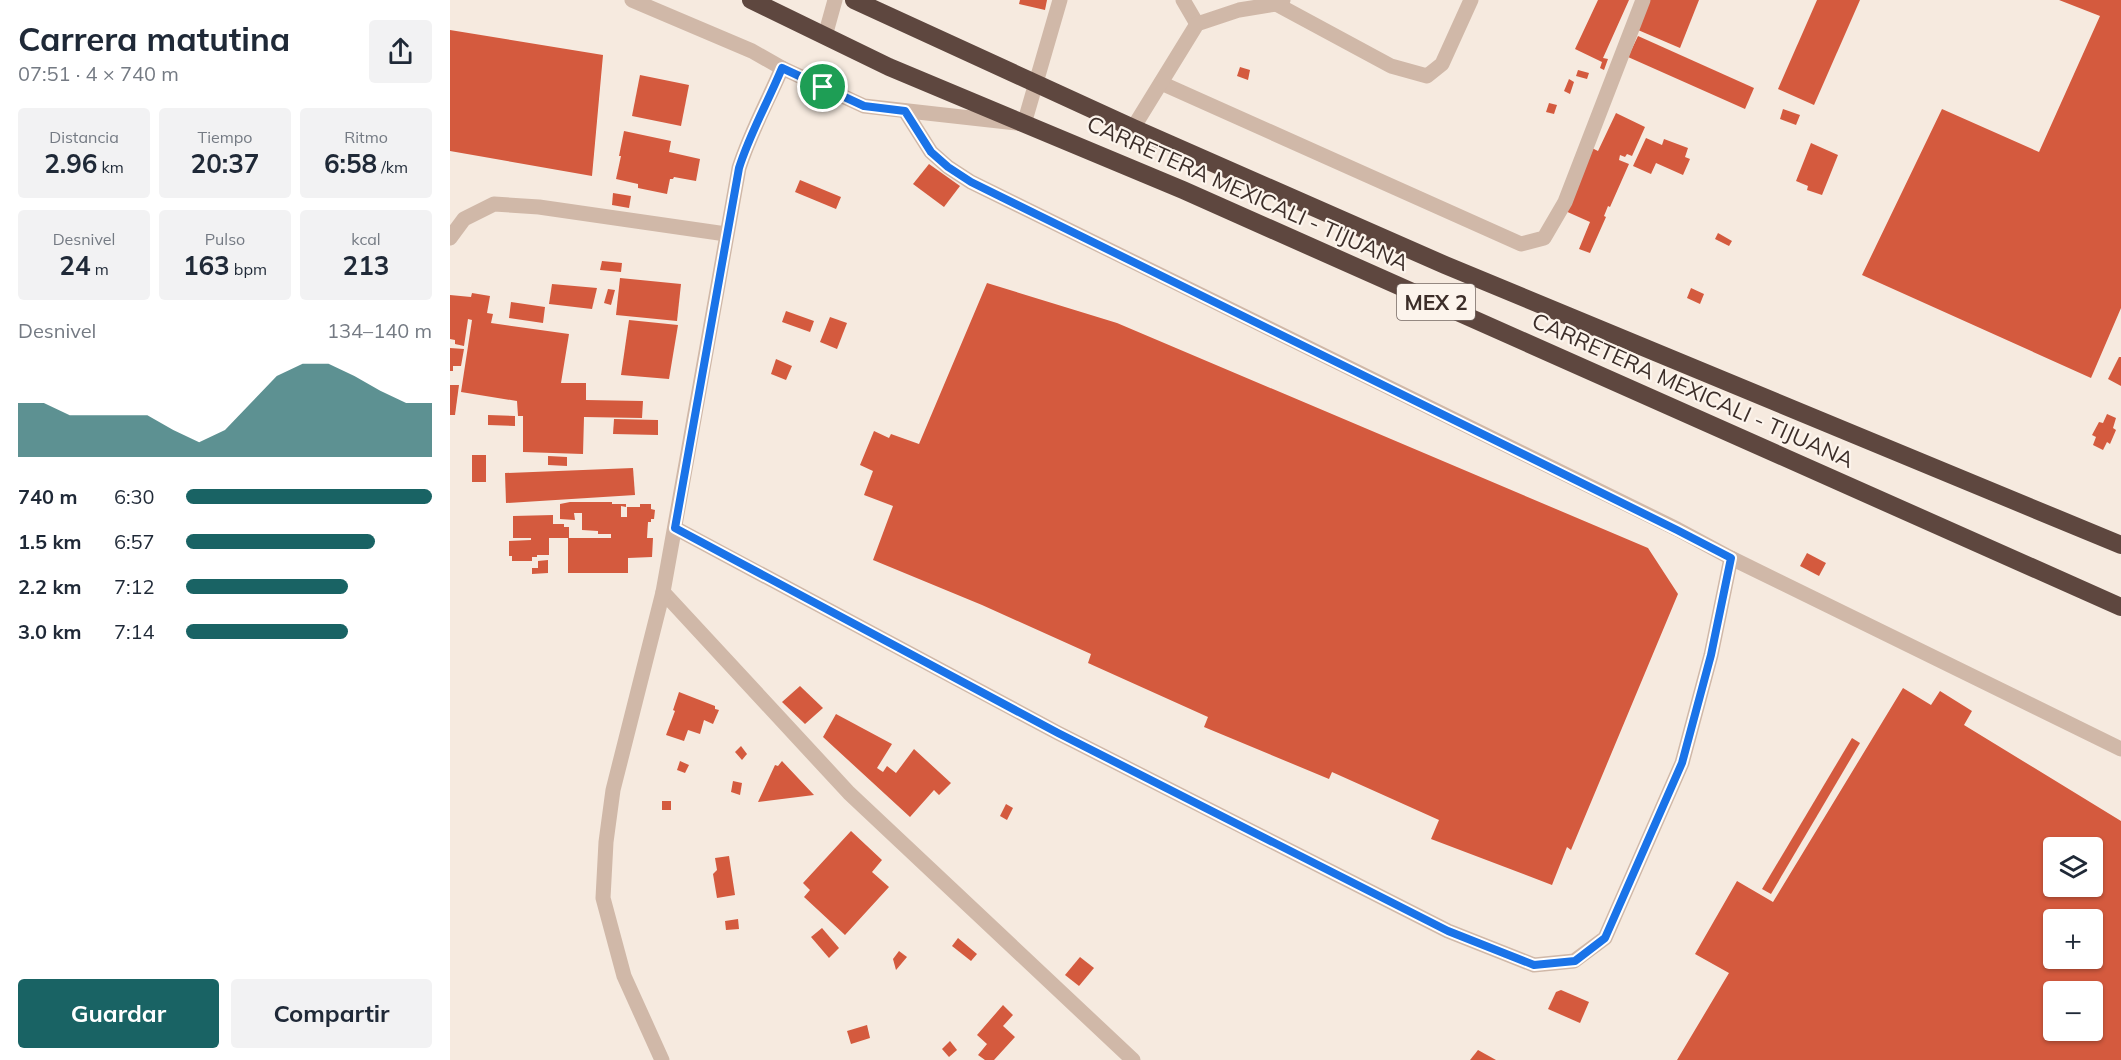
<!DOCTYPE html>
<html lang="es">
<meta charset="utf-8">
<style>
body{margin:0;font-family:Mulish,sans-serif;background:#f2f2f3;color:#1f2937;height:100vh;display:flex;flex-direction:column;font-size:22px;white-space:nowrap}
*{box-sizing:border-box;margin:0}
p{font-size:20px;color:#747a83}
.icon{flex:none;width:33px;height:33px;fill:none;stroke:currentColor;stroke-width:2;stroke-linecap:round;stroke-linejoin:round}
.map{position:relative;flex:1;overflow:hidden}
.side{display:flex;flex-direction:column;background:#fff;width:450px}
.side>*{flex:none}
.controls{position:absolute;left:1593px;top:837px;display:grid;gap:12px}
.controls a{display:grid;place-items:center;width:60px;height:60px;border-radius:6px;background:#fff;box-shadow:0 2px 4px #0004;font-size:30px}
.pin{position:absolute;display:grid;place-items:center;width:51px;height:51px;color:#fff;margin:-26px;border:3px solid #fff;border-radius:50%;box-shadow:0 2px 6px #0007}
.round{display:grid;place-items:center;flex:none;width:63px;height:63px;border-radius:6px;background:#f2f2f3}
.headline{display:flex;align-items:center;justify-content:space-between;height:102px;padding:0 18px}
h1{font-size:33px;font-weight:700;line-height:45px}
.metrics{display:grid;grid-template-columns:repeat(3,1fr);gap:9px;height:102px;padding:6px 18px}
.metrics div{display:grid;align-content:center;border-radius:6px;background:#f2f2f3;text-align:center}
.metrics b{font-size:26px;font-weight:700}
.metrics small{font-size:16px;font-weight:400}
.metrics p{font-size:16px}
.chart{height:168px;padding:12px 18px}
.chart p{display:flex;justify-content:space-between}
.chart svg{width:100%;height:108px;margin-top:6px;fill:#196364;opacity:.7}
.action{display:flex;gap:12px;margin-top:auto;padding:12px 18px}
.action a{flex:1;height:69px;border-radius:6px;background:#196364;color:#fff;font-size:24px;font-weight:700;line-height:69px;text-align:center}
.action a+a{background:#f2f2f3;color:#1f2937}
ul{padding:0 18px;list-style:none;font-size:20px}
li{display:grid;grid-template-columns:96px 72px 1fr;align-items:center;height:45px}
li i{height:15px;border-radius:8px;background:#196364}
main{display:flex;flex:1;min-height:0}
.map>svg:first-child{display:block}
</style>
<main>
<section class="side">
<div class="headline"><div><h1>Carrera matutina</h1><p>07:51 · 4 × 740 m</p></div><a class="round"><svg class="icon" aria-label="share" viewBox="0 0 24 24"><path d="M12 15V3M7 8l5-5 5 5M5 13v7h14v-7"/></svg></a></div>
<div class="metrics">
<div><p>Distancia</p><b>2.96<small> km</small></b></div>
<div><p>Tiempo</p><b>20:37</b></div>
<div><p>Ritmo</p><b>6:58<small> /km</small></b></div>
</div>
<div class="metrics">
<div><p>Desnivel</p><b>24<small> m</small></b></div>
<div><p>Pulso</p><b>163<small> bpm</small></b></div>
<div><p>kcal</p><b>213</b></div>
</div>
<div class="chart"><p><span>Desnivel</span>134–140 m</p>
<svg viewBox="0 0 160 44" preserveAspectRatio="none"><path d="M0 44V22L10 22L20 27L30 27L40 27L50 27L60 33L70 38L80 33L90 22L100 11L110 6L120 6L130 11L140 17L150 22L160 22V44z"/></svg>
</div>
<ul>
<li><b>740 m</b>6:30<i style="width:100%"></i></li>
<li><b>1.5 km</b>6:57<i style="width:77%"></i></li>
<li><b>2.2 km</b>7:12<i style="width:66%"></i></li>
<li><b>3.0 km</b>7:14<i style="width:66%"></i></li>
</ul>
<div class="action"><a>Guardar</a><a>Compartir</a></div>
</section>
<div class="map">
<svg width="1671" height="1060" viewBox="0 0 1671 1060">
<rect width="100%" height="100%" fill="#f6eadf"/>
<!-- building -->
<g fill="#d45a3e" fill-rule="evenodd">
<path d="M 570,0 L 597,0 L 595,10 L 569,4 Z"/>
<path d="M 1148,0 L 1179,0 L 1153,58 L 1158,59 L 1154,70 L 1150,68 L 1152,62 L 1125,49 Z"/>
<path d="M 1200,0 L 1249,0 L 1230,48 L 1188,30 Z"/>
<path d="M 1367,0 L 1410,0 L 1364,105 L 1328,89 Z"/>
<path d="M 1609,0 L 1671,0 L 1671,308 L 1641,378 L 1412,275 L 1492,109 L 1589,152 L 1650,16 Z"/>
<path d="M 0,30 L 153,55 L 142,176 L 0,151 Z"/>
<path d="M 1188,36 L 1304,88 L 1295,109 L 1178,57 Z"/>
<path d="M 790,67 L 800,70 L 798,80 L 787,76 Z"/>
<path d="M 1128,70 L 1139,73 L 1137,79 L 1126,76 Z"/>
<path d="M 190,75 L 239,85 L 231,126 L 182,116 Z"/>
<path d="M 1119,79 L 1124,82 L 1120,94 L 1114,91 Z"/>
<path d="M 1099,103 L 1107,105 L 1104,114 L 1096,112 Z"/>
<path d="M 1333,109 L 1350,115 L 1346,125 L 1330,119 Z"/>
<path d="M 1166,113 L 1195,127 L 1182,156 L 1177,154 L 1175,157 L 1170,155 L 1169,160 L 1179,164 L 1160,207 L 1158,206 L 1154,216 L 1156,217 L 1140,253 L 1129,249 L 1140,222 L 1113,210 L 1136,145 L 1148,151 Z"/>
<path d="M 174,131 L 221,141 L 219,152 L 250,159 L 246,181 L 224,177 L 223,179 L 220,179 L 217,194 L 188,188 L 188,184 L 166,179 L 171,156 L 169,156 Z"/>
<path d="M 1196,138 L 1212,145 L 1214,139 L 1238,148 L 1235,157 L 1240,159 L 1233,175 L 1206,163 L 1201,174 L 1183,166 Z"/>
<path d="M 1361,143 L 1388,155 L 1372,195 L 1357,190 L 1358,186 L 1346,181 Z"/>
<path d="M 479,164 L 510,186 L 494,207 L 463,184 Z"/>
<path d="M 350,180 L 391,197 L 386,209 L 345,192 Z"/>
<path d="M 163,193 L 181,196 L 179,208 L 162,205 Z"/>
<path d="M 1268,233 L 1282,241 L 1279,246 L 1265,239 Z"/>
<path d="M 152,261 L 172,263 L 171,272 L 150,270 Z"/>
<path d="M 170,278 L 231,284 L 227,321 L 166,315 Z"/>
<path d="M 537,283 L 667,323 L 1198,548 L 1228,594 L 1121,850 L 1117,847 L 1102,885 L 981,839 L 989,820 L 882,772 L 879,779 L 754,727 L 758,717 L 638,663 L 641,654 L 532,605 L 423,560 L 443,506 L 414,495 L 423,471 L 410,465 L 424,431 L 439,438 L 441,434 L 469,444 Z"/>
<path d="M 102,284 L 147,288 L 142,309 L 99,304 Z"/>
<path d="M 1241,288 L 1254,294 L 1250,304 L 1237,298 Z"/>
<path d="M 158,289 L 165,290 L 161,305 L 154,303 Z"/>
<path d="M 22,293 L 40,296 L 37,313 L 43,314 L 41,323 L 119,334 L 111,383 L 136,383 L 136,400 L 193,401 L 192,418 L 134,417 L 133,454 L 73,452 L 73,416 L 68,416 L 67,401 L 11,392 L 22,320 L 18,319 L 14,346 L 5,344 L 5,340 L 0,339 L 0,295 L 21,297 Z"/>
<path d="M 61,302 L 95,307 L 93,323 L 59,318 Z"/>
<path d="M 336,311 L 364,321 L 360,332 L 332,322 Z"/>
<path d="M 380,317 L 397,323 L 387,349 L 370,342 Z"/>
<path d="M 179,320 L 228,325 L 219,379 L 171,375 Z"/>
<path d="M 0,348 L 14,349 L 11,366 L 3,366 L 3,371 L 0,371 Z"/>
<path d="M 1669,357 L 1671,357 L 1671,386 L 1658,379 Z"/>
<path d="M 326,359 L 342,366 L 336,380 L 321,374 Z"/>
<path d="M 0,385 L 9,385 L 5,415 L 0,415 Z"/>
<path d="M 1657,414 L 1666,418 L 1663,428 L 1666,430 L 1660,444 L 1657,442 L 1653,450 L 1643,445 L 1646,437 L 1642,435 L 1649,422 L 1653,423 Z"/>
<path d="M 38,415 L 65,416 L 65,426 L 38,425 Z"/>
<path d="M 164,419 L 208,420 L 208,435 L 163,434 Z"/>
<rect x="22" y="455" width="14" height="27"/>
<path d="M 98,456 L 117,457 L 117,466 L 98,465 Z"/>
<path d="M 183,468 L 185,495 L 56,503 L 55,473 Z"/>
<path d="M 120,502 L 162,502 L 162,504 L 176,504 L 176,507 L 171,506 L 171,517 L 177,517 L 177,507 L 190,507 L 190,504 L 201,504 L 201,509 L 205,510 L 204,519 L 201,519 L 201,522 L 198,522 L 197,538 L 203,538 L 202,557 L 178,558 L 178,573 L 118,573 L 118,538 L 161,538 L 161,534 L 148,534 L 148,531 L 132,530 L 132,513 L 124,513 L 125,520 L 110,519 L 110,504 Z"/>
<path d="M 103,515 L 103,524 L 114,524 L 114,527 L 119,527 L 119,538 L 99,538 L 99,555 L 87,555 L 87,557 L 82,557 L 82,561 L 62,561 L 62,556 L 59,556 L 59,541 L 81,540 L 81,538 L 63,538 L 63,516 Z"/>
<path d="M 1357,553 L 1376,563 L 1369,576 L 1350,566 Z"/>
<path d="M 98,560 L 98,573 L 82,574 L 82,568 L 88,568 L 88,561 Z"/>
<path d="M 350,686 L 373,708 L 355,724 L 332,702 Z"/>
<path d="M 1453,688 L 1481,705 L 1490,691 L 1522,711 L 1514,725 L 1671,821 L 1671,1060 L 1227,1060 L 1279,973 L 1245,954 L 1287,881 L 1323,902 ZM 1604,848 L 1642,848 L 1642,886 L 1604,886 ZM 1604,920 L 1642,920 L 1642,958 L 1604,958 ZM 1604,992 L 1642,992 L 1642,1030 L 1604,1030 Z"/>
<path d="M 229,692 L 265,706 L 265,709 L 269,710 L 263,724 L 254,720 L 250,734 L 238,730 L 234,741 L 216,735 L 225,711 L 223,710 Z"/>
<path d="M 386,714 L 442,744 L 427,768 L 433,772 L 437,766 L 446,773 L 464,749 L 501,783 L 489,795 L 484,790 L 460,817 L 373,737 Z"/>
<path d="M 1402,738 L 1410,743 L 1321,894 L 1312,889 Z"/>
<path d="M 291,746 L 297,754 L 292,760 L 285,752 Z"/>
<path d="M 230,761 L 239,765 L 235,773 L 227,770 Z"/>
<path d="M 332,761 L 364,795 L 308,802 L 325,765 L 328,766 Z"/>
<path d="M 283,781 L 292,783 L 290,795 L 281,792 Z"/>
<rect x="212" y="801" width="9" height="9"/>
<path d="M 556,804 L 563,808 L 557,820 L 550,816 Z"/>
<path d="M 401,831 L 432,860 L 422,872 L 439,887 L 395,935 L 354,897 L 360,890 L 353,883 Z"/>
<path d="M 279,856 L 285,895 L 267,898 L 263,874 L 267,870 L 265,858 Z"/>
<path d="M 288,919 L 289,929 L 276,930 L 275,921 Z"/>
<path d="M 372,928 L 389,948 L 379,958 L 361,937 Z"/>
<path d="M 508,938 L 527,954 L 521,961 L 502,946 Z"/>
<path d="M 449,951 L 457,957 L 446,970 L 443,959 Z"/>
<path d="M 630,957 L 644,968 L 629,986 L 615,975 Z"/>
<path d="M 1111,990 L 1139,1002 L 1130,1023 L 1098,1009 L 1106,992 Z"/>
<path d="M 553,1005 L 563,1015 L 553,1026 L 565,1037 L 544,1060 L 535,1060 L 528,1055 L 537,1044 L 527,1035 Z"/>
<path d="M 417,1025 L 420,1038 L 401,1044 L 397,1031 Z"/>
<path d="M 500,1041 L 507,1050 L 499,1057 L 492,1049 Z"/>
<path d="M 1028,1050 L 1046,1060 L 1020,1060 Z"/>
</g>
<g fill="none" stroke-linecap="round" stroke-linejoin="round">
<!-- minor -->
<g stroke="#d0b8a8" stroke-width="15">
<path d="M 182,0 L 302,51 L 332,68 L 414,106 L 574,124 L 610,0"/>
<path d="M 733,0 L 747,24"/>
<path d="M 826,4 L 941,66 L 977,76 L 992,64 L 1021,0"/>
<path d="M 375,36 L 385,0"/>
<path d="M 711,83 L 1071,244 L 1094,238 L 1115,202 L 1193,0"/>
<path d="M 683,128 L 747,24 L 789,10 L 826,4 L 833,0"/>
<path d="M 0,238 L 14,219 L 44,204 L 89,207 L 276,234"/>
<path d="M 225,528 L 608,733 L 998,931 L 1084,965 L 1124,961 L 1155,938 L 1232,763 L 1261,655 L 1281,558 L 1227,529 L 521,182 L 498,167 L 481,152 L 455,111"/>
<path d="M 1281,558 L 1671,749"/>
<path d="M 213,592 L 399,793 L 683,1060"/>
<path d="M 212,1060 L 174,976 L 153,898 L 156,842 L 163,790 L 213,592 L 289,168 C 300,133 318,101 332,68"/>
</g>
<!-- highway -->
<g stroke="#5e473f" stroke-width="18">
<path d="M 301,0 L 439,67 L 733,190 L 1671,607"/>
<path d="M 404,0 L 683,128 L 995,265 L 1671,545"/>
</g>
</g>
<g fill="none" stroke-linecap="round" stroke-linejoin="round">
<defs>
<path id="route" d="M 332,68 L 414,106 L 455,111 L 481,152 L 498,167 L 521,182 L 1227,530 L 1281,558 L 1261,655 L 1232,763 L 1155,938 L 1125,961 L 1084,965 L 998,931 L 608,733 L 225,528 L 289,168 C 300,133 318,102 332,68 Z"/>
</defs>
<!-- route casing -->
<use href="#route" stroke="#fff" stroke-width="12"/>
<!-- route -->
<use href="#route" stroke="#1a73e8" stroke-width="8"/>
</g>
<g text-anchor="middle" dominant-baseline="central" stroke-width="4.5" stroke-linejoin="round" paint-order="stroke">
<!-- shield labels -->
<rect fill="#fcf4ec" stroke="#766964" stroke-width="1.5" x="947" y="284" width="78" height="36" rx="4.5"/>
<g font-size="21" font-weight="bold" fill="#3c2e29">
<text x="986" y="302">MEX 2</text>
</g>
<!-- street labels -->
<g font-size="22" fill="#3c2e29" stroke="#fcf4ec">
<text transform="translate(798 193) rotate(24)">CARRETERA MEXICALI - TIJUANA</text>
<text transform="translate(1243 390) rotate(24)">CARRETERA MEXICALI - TIJUANA</text>
</g>
</g>
</svg>
<div class="controls">
<a><svg class="icon" aria-label="layers" viewBox="0 0 24 24"><path d="M12 4l9 5-9 5-9-5zM3 14l9 5 9-5"/></svg></a>
<a>+</a>
<a>−</a>
</div>
<div class="pin" style="left:373px;top:87px;background:#1e9e55"><svg class="icon" aria-label="arrive" viewBox="0 0 24 24"><path d="M6 21V4h12l-3 4 3 4H6"/></svg></div>
</div>
</main>
